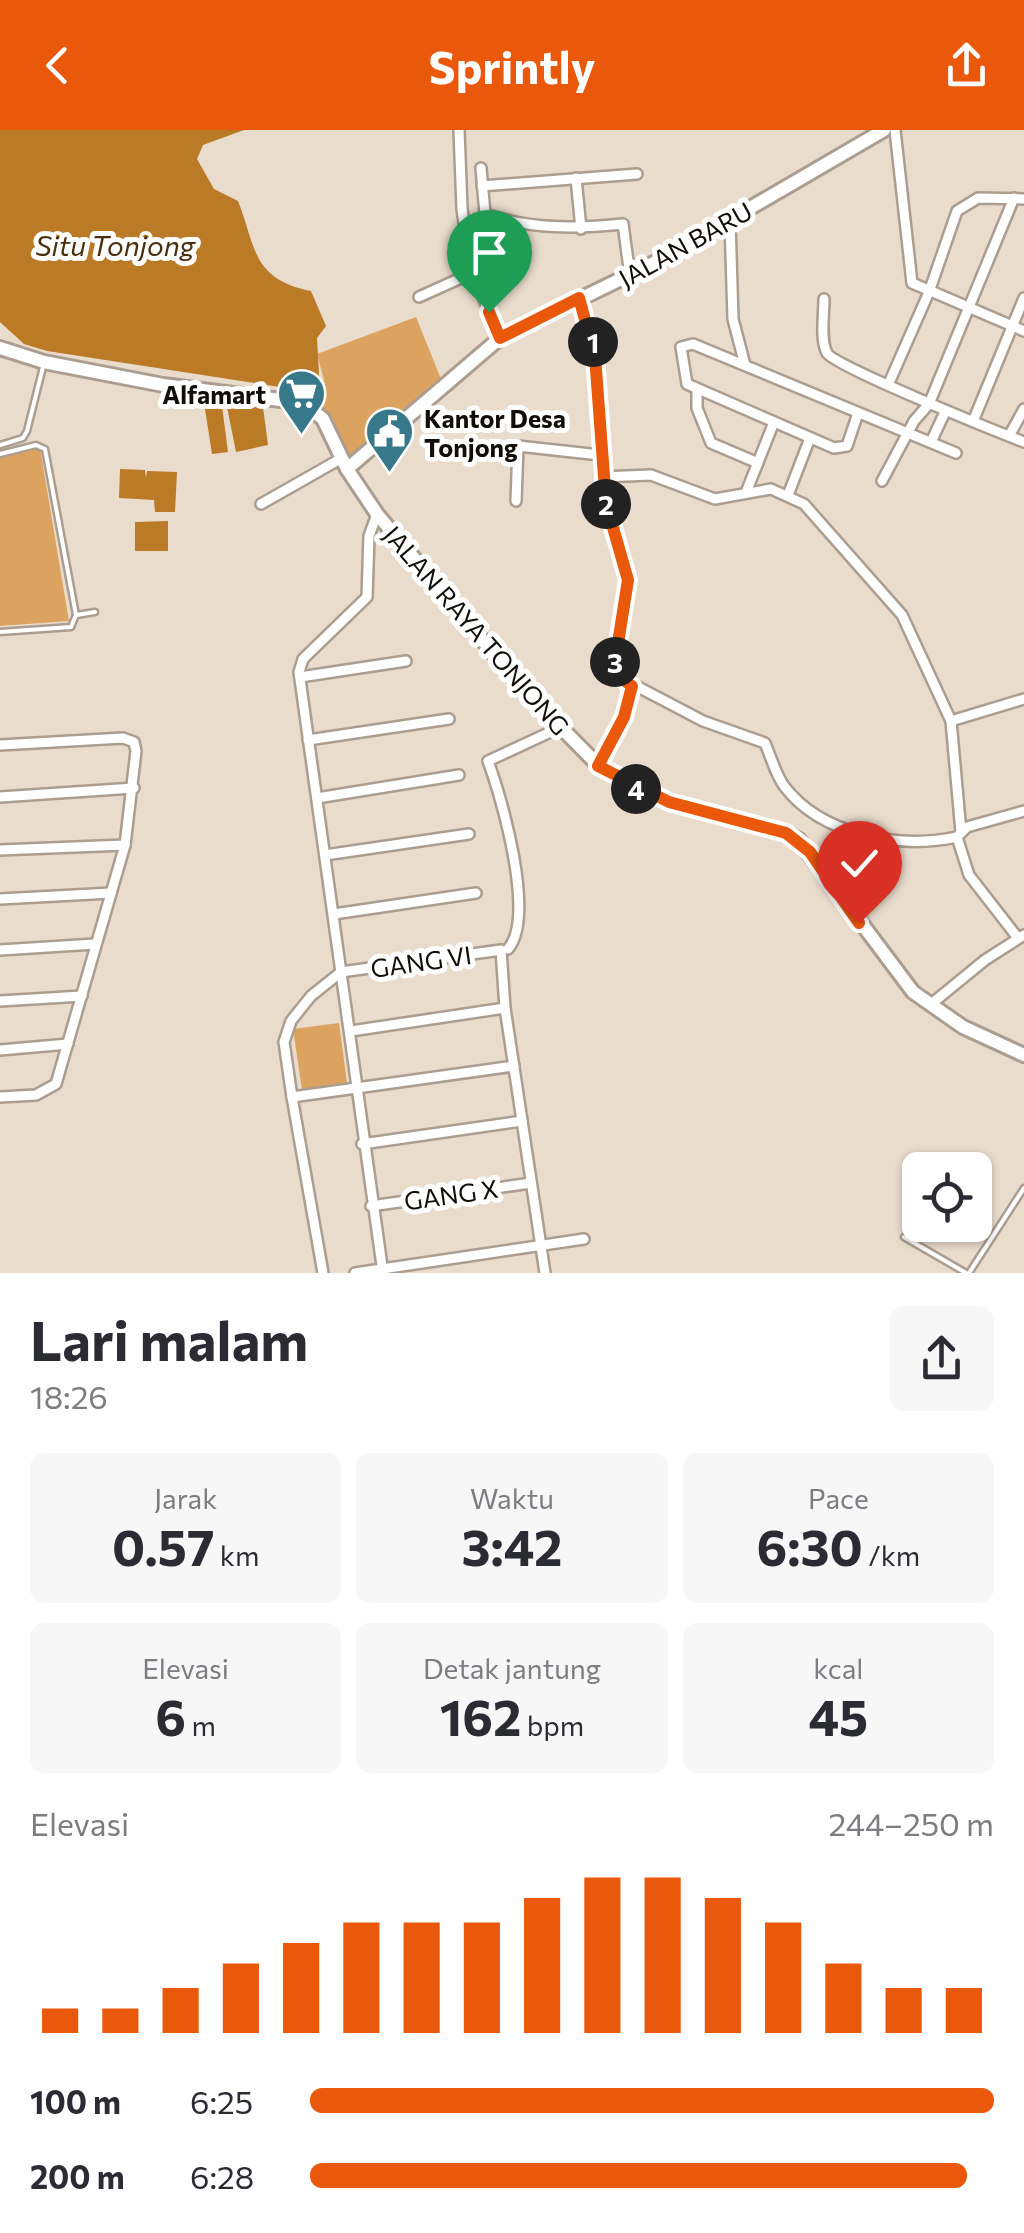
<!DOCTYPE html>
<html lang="id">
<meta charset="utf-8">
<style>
body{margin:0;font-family:Commissioner,sans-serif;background:#f7f7f7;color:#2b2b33;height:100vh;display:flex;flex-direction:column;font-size:38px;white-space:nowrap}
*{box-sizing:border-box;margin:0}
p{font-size:32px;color:#7c7c81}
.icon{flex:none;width:55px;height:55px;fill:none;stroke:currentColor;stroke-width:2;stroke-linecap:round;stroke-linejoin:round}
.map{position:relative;height:1143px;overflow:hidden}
.side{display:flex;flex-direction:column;background:#fff;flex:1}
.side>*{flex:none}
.controls{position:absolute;left:902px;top:1022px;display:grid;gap:20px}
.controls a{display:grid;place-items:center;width:90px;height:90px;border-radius:15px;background:#fff;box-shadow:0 2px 8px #0004;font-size:50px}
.pin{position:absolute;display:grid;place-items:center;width:85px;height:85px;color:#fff;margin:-102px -42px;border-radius:50% 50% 50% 0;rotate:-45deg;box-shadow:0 0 10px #0007}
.pin .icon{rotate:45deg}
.km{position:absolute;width:50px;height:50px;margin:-25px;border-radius:50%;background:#222;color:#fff;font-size:28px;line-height:50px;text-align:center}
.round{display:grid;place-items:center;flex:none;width:105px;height:105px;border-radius:15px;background:#f7f7f7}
.summary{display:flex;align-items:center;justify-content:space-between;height:170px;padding:0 30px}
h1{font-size:55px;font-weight:700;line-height:75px}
.figures{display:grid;grid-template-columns:repeat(3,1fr);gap:15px;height:170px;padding:10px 30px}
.figures div{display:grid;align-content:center;border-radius:15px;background:#f7f7f7;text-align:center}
.figures b{font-size:50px;font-weight:700}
.figures small{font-size:28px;font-weight:400}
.figures p{font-size:28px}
.chart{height:280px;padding:20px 30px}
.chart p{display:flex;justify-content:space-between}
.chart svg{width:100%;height:180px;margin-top:10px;stroke:#ea580c;stroke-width:6}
ul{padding:0 30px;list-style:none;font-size:32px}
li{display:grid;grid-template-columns:160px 120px 1fr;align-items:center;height:75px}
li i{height:25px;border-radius:12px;background:#ea580c}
header{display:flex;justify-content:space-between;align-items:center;height:130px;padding:0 30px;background:#ea580c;color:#fff;font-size:45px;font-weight:700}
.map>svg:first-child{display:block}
</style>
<header><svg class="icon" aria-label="back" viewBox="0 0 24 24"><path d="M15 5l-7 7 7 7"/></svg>Sprintly<svg class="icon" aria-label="share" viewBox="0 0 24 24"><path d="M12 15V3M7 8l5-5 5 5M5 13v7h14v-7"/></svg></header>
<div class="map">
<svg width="1024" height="1143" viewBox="0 0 1024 1143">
<rect width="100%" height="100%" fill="#eadccd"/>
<!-- green -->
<g fill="#dba260">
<path d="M 416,187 L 441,249 L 351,328 L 318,269 L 325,254 L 317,224 Z"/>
<path d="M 39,312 L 69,491 L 0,496 L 0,321 Z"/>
<path d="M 339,893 L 347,953 L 302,960 L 293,899 Z"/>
</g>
<!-- water -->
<g fill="#bb7a26">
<path d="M 0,0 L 244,0 L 203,15 L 197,29 L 214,59 L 238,71 C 256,116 251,149 311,161 L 326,196 L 317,208 L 320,262 L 312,266 L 286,258 L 47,221 L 24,214 L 0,192 Z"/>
<path d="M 222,276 L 228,322 L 212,324 L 205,279 Z"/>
<path d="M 227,277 L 263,277 L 268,315 L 236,322 Z"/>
<path d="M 120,339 L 145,340 L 146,348 L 147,341 L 177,342 L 175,382 L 155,382 L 154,370 L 119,368 Z"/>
<path d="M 168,391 L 168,421 L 135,421 L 135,392 Z"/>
</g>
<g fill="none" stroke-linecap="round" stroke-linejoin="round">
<defs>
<g id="lane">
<path d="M 0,315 L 23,308 L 27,301 L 43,237"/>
<path d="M 0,324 L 36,315 L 45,319 L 76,485 L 71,497 L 0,502"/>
<path d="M 76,485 L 95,482"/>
<path d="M 904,1107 L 966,1143"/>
<path d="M 969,1143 L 1024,1058"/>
</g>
<g id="street">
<path d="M 459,0 L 462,79 L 470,136 L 500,208"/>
<path d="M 895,0 L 912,153 L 1024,201"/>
<path d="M 481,38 L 485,84 C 531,99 575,99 623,94 L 630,146"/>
<path d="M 576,48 L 581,99"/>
<path d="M 482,56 L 637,44"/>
<path d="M 730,92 L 733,189 L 745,235"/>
<path d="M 419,167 L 472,143"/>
<path d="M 579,168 L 595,226 L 606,373 L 629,450 L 615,532 L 621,548 L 703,591 L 765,613 C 771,627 775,643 784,656 C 822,706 900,719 957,707"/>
<path d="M 824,169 C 824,184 820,210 827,223 C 834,236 998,302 1024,312"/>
<path d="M 889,253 L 929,162 L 957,81 L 978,68 L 1024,69"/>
<path d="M 697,260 L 697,278 L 711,313 L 758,333"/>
<path d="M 858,283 L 847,316 L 834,318 L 687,254 L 681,217 L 693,214 L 956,323"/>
<path d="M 974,289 L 1024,168"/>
<path d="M 1009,306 L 1024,279"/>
<path d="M 931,312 L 945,282"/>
<path d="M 601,347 L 651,345 L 715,369 L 771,359 L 804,374 L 902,485 L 951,591 L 961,702"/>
<path d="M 882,351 L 914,291 L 929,274 L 1014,68"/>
<path d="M 747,360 L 774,292"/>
<path d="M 788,365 L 810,308"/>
<path d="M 516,371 L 518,316 L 600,325"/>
<path d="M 261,374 L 342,328"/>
<path d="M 377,384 L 369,406 L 367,467 L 303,529 L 299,542 L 383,1143"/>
<path d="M 300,547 L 406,531"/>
<path d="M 951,591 L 1024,569"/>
<path d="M 308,610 L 449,589"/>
<path d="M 0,615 L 123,608 L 134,612 L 136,621 L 125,715 L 56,954 L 36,965 L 0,967"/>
<path d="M 599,636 L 624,587 L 632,556"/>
<path d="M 0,667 L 134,658"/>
<path d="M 317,668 L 459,645"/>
<path d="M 0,720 L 125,715"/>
<path d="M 325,725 L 469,704"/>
<path d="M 0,769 L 111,763"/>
<path d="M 334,784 L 476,763"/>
<path d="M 1018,808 L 969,745 L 957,707 L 967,697 L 1024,681"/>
<path d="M 508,819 C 536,787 502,669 488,631 L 559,598"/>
<path d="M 0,820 L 95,814"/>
<path d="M 0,871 L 82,866"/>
<path d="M 930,875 L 985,830 L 1024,805"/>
<path d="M 351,901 L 505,878"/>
<path d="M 0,920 L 68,914"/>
<path d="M 292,967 L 284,912 L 291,891 L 311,866 L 341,842 L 501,820 L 505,878 L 545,1143"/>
<path d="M 362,1014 L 522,991"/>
<path d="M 371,1076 L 531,1053"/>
<path d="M 323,1143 L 292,967 L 514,936"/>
<path d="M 355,1143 L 584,1109"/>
</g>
<g id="secondary">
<path d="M 0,218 L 44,232 L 163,255 L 304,273 L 323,289 L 347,339 L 377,384 L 525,561 L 599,636 L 669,672 L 786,703 L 799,710 L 913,862 L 963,897 L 1024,925"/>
<path d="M 347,339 L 500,208 L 666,127 L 884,0"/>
</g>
</defs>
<!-- lane casing -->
<use href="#lane" stroke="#ab9e90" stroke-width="9"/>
<!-- street casing -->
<use href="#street" stroke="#ab9e90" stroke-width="14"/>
<!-- secondary casing -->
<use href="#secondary" stroke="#ab9e90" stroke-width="18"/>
<!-- lane -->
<use href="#lane" stroke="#fff" stroke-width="4"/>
<!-- street -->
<use href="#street" stroke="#fff" stroke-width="9"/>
<!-- secondary -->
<use href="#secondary" stroke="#fff" stroke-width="12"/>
</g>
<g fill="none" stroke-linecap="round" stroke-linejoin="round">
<defs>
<path id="route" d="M 489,182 L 500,208 L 579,168 L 595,226 L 606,373 L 628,450 L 615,532 L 621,548 L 632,556 L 624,587 L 598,636 L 669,672 L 786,703 L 810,722 L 859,793"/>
</defs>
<!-- route casing -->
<use href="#route" stroke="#fff" stroke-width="20"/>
<!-- route -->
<use href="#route" stroke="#ea580c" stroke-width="12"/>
</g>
<!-- icons -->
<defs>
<symbol id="supermarket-pin" viewBox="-11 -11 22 30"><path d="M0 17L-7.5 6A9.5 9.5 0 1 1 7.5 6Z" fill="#37798b" stroke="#fff"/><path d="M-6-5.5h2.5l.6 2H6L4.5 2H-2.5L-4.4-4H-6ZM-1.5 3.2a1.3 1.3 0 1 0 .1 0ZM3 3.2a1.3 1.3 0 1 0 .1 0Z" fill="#fff"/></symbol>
<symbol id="civic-pin" viewBox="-11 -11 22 30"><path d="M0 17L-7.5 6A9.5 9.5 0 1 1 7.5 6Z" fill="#37798b" stroke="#fff"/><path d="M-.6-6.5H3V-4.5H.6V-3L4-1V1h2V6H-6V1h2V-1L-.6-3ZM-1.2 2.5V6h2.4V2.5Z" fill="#fff"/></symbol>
</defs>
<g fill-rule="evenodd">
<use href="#supermarket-pin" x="274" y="236" width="55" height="75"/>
<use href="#civic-pin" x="362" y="274" width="55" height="75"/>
</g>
<g text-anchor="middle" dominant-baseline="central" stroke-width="10" stroke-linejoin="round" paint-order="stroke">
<!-- street labels -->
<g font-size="25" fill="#110d08" stroke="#fff">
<text transform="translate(685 114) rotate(-29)">JALAN BARU</text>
<text transform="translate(477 500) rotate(49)">JALAN RAYA TONJONG</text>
<text transform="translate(421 831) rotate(-8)">GANG VI</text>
<text transform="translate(451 1064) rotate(-8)">GANG X</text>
</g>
<!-- poi labels -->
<g font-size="25" font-weight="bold" fill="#110d08" stroke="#fff" text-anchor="end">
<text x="266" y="264">Alfamart</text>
<text x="424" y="288" text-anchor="start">Kantor Desa<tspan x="424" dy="29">Tonjong</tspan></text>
</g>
<!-- water labels -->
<g font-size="28" font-style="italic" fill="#4a2f0d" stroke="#fff">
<text x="115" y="115">Situ Tonjong</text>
</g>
</g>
</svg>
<div class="controls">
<a><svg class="icon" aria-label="locate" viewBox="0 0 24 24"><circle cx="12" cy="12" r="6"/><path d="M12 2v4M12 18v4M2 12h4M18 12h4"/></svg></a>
</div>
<div class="pin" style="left:489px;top:182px;background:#1e9e55"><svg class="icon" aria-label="arrive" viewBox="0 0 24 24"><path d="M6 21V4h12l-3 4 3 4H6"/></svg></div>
<div class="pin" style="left:859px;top:793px;background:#d93025"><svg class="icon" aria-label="check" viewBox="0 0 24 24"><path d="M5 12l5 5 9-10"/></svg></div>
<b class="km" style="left:593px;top:212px">1</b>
<b class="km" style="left:606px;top:374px">2</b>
<b class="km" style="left:615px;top:532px">3</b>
<b class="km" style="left:636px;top:659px">4</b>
</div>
<section class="side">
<div class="summary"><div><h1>Lari malam</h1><p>18:26</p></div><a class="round"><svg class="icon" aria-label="share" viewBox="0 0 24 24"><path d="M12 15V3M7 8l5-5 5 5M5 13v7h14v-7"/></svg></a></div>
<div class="figures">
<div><p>Jarak</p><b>0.57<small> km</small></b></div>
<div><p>Waktu</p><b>3:42</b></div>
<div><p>Pace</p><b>6:30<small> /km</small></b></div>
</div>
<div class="figures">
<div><p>Elevasi</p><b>6<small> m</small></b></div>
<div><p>Detak jantung</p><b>162<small> bpm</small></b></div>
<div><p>kcal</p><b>45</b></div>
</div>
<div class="chart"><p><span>Elevasi</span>244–250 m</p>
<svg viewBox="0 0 160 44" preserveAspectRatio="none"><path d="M5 44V38M15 44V38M25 44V33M35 44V27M45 44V22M55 44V17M65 44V17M75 44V17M85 44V11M95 44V6M105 44V6M115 44V11M125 44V17M135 44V27M145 44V33M155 44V33"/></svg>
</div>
<ul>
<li><b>100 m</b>6:25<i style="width:100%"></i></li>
<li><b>200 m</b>6:28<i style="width:96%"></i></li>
</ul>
</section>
